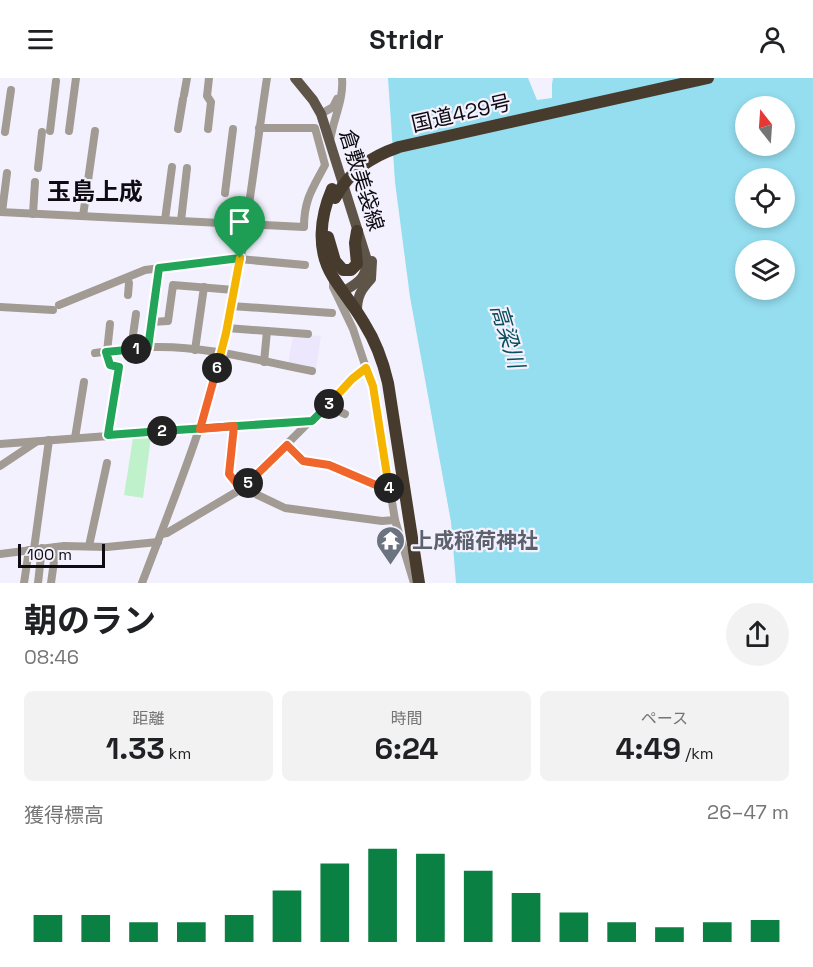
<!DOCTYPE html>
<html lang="ja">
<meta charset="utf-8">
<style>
body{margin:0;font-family:"Space Grotesk","Noto Sans JP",sans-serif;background:#f2f2f2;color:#202124;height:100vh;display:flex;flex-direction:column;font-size:22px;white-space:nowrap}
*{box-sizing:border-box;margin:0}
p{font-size:20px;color:#757577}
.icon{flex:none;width:33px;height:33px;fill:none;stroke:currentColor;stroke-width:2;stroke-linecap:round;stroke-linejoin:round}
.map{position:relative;height:505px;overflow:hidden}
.panel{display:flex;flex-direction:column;background:#fff;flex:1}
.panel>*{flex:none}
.needle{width:39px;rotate:343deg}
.buttons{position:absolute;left:735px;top:18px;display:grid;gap:12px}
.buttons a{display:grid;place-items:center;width:60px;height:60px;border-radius:50%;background:#fff;box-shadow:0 3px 9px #0003;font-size:30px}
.scale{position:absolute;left:18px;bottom:15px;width:87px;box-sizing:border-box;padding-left:6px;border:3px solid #0e0c12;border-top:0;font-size:16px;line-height:21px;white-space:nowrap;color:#0e0c12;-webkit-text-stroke:4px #f4f1fe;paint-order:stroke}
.pin{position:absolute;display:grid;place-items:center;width:51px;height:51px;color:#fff;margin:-62px -26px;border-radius:50% 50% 50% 0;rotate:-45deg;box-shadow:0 0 6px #0007}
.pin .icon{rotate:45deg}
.km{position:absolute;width:30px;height:30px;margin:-15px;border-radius:50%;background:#222;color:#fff;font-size:16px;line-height:30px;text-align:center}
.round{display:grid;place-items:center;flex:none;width:63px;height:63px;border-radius:32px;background:#f2f2f2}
.head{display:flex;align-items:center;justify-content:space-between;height:102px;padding:0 24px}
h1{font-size:33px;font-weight:700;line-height:45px}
.stats{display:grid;grid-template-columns:repeat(3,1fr);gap:9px;height:102px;padding:6px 24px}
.stats div{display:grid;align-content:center;border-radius:9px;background:#f2f2f2;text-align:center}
.stats b{font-size:30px;font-weight:700}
.stats small{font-size:16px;font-weight:400}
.stats p{font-size:16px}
.chart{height:168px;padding:12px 24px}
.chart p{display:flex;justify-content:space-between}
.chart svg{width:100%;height:108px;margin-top:6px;stroke:#0b8043;stroke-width:6}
header{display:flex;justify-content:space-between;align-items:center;height:78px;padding:0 24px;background:#fff;font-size:27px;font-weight:700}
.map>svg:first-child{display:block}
</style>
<header><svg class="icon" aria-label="menu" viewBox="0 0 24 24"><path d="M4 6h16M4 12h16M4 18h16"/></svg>Stridr<svg class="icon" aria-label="person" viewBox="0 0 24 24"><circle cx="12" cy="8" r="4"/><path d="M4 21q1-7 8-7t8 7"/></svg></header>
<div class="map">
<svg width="813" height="505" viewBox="0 0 813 505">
<rect width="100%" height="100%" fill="#f4f1fe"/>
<!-- built -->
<path fill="#ece7fd" d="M 293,256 L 321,258 L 316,291 L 288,287 Z"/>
<!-- green -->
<path fill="#bff1ca" d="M 151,359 L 143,420 L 124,417 L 133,360 Z"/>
<!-- water -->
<path fill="#94def0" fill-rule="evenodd" d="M 388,0 L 528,0 L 537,22 L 552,20 L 552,6 L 553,0 L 813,0 L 813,505 L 456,505 L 451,444 L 410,219 L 395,104 ZM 746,28 L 784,28 L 784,68 L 746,68 ZM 746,100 L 784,100 L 784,140 L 746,140 ZM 746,172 L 784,172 L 784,212 L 746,212 Z"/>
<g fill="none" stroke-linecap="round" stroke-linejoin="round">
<!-- minor -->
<g stroke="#a19b94" stroke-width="8">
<path d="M 184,17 L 187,0"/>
<path d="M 321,36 L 333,29 L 337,21"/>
<path d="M 178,51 L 183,21"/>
<path d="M 208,51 L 211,24 L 207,18 L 209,0"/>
<path d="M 50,53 L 56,3"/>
<path d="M 69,53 L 76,0"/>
<path d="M 5,54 L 11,12"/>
<path d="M 330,63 C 333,41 344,22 342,0"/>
<path d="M 38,90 L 42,54"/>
<path d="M 225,115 L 233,51"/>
<path d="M 0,134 L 304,149 C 304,121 313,110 325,87 L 315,50 L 259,50"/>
<path d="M 2,134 L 7,95"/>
<path d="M 33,136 L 35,104"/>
<path d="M 83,138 L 95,53"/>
<path d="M 165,142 L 172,89"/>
<path d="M 181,143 L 187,90"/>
<path d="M 239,181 L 305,187"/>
<path d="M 159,190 L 151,244 L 168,243 L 173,207 L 234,212"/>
<path d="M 127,200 L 129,205 L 128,217"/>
<path d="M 59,227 L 145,192 L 240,180"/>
<path d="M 231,228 L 332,235"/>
<path d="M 0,229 L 53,232"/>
<path d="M 227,250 L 308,256"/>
<path d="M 148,270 L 151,244"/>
<path d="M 131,271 L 136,236"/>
<path d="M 195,272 L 204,209"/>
<path d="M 95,275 C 115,273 135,269 155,269 C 208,268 260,283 312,293"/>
<path d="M 264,284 L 267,253"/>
<path d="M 366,290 L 373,308 L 395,442 L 414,505"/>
<path d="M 327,328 L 345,336"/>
<path d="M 234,348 L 229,396 L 241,411"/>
<path d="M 108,357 L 119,289 L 110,287 L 107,274 L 110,246"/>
<path d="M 75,360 L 84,304"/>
<path d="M 0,366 L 312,343"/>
<path d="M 287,367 L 303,383 L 329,387 L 390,413"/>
<path d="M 0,388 L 36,364"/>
<path d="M 243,410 L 285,430 L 382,443 L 395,442"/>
<path d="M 161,456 L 167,455 L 243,410 L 352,301 L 366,290 L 353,251 L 333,209 L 333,204"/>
<path d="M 89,468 L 107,385"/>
<path d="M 34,471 L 49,362"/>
<path d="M 0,476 L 64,468 L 107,469 L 158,464"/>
<path d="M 24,505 L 29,472"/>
<path d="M 38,505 L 42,470"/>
<path d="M 51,505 L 56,469"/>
<path d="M 142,505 C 173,423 207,341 226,256 C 245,172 254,85 267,0"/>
</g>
<!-- major -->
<g stroke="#5e5448" stroke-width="10">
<path d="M 295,0 L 313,22 L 321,36 L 366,179 C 368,198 360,204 344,213"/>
<path d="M 357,233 C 357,218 361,212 371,201 L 372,183"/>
</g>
<!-- highway -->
<g stroke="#473b2e" stroke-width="12">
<path d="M 332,111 C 320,139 316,172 333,199 C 343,215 355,229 364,245 C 376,264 383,283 388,305 L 419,505"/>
<path d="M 328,159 L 335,183 L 343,192 L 351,192 L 357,186 L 355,165 L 357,153"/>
</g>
<!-- highway-bridge -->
<path stroke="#473b2e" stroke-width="12" d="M 335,120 C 350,93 370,79 399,69 L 708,0"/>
</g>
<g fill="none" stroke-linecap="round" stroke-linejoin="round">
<defs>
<path id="split-1" d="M 136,271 L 148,270 L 159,190 L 240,180"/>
<path id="split-2" d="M 136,271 L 106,274 L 110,287 L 119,289 L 108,357 L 162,353"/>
<path id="split-3" d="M 162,353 L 312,343 L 329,326"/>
<path id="split-4" d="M 329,326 L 352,301 L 366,290 L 373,308 L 389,410"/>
<path id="split-5" d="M 248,405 L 287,367 L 303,383 L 329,387 L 390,413 L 389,410"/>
<path id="split-6" d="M 217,290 L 200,351 L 234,348 L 229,396 L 241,411 L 248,405"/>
<path id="split-7" d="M 217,290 L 226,255 L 240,180"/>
</defs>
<!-- split-1 casing -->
<use href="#split-1" stroke="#fff" stroke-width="12"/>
<!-- split-2 casing -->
<use href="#split-2" stroke="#fff" stroke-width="12"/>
<!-- split-3 casing -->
<use href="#split-3" stroke="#fff" stroke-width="12"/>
<!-- split-4 casing -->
<use href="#split-4" stroke="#fff" stroke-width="12"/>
<!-- split-5 casing -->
<use href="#split-5" stroke="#fff" stroke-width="12"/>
<!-- split-6 casing -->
<use href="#split-6" stroke="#fff" stroke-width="12"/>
<!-- split-7 casing -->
<use href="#split-7" stroke="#fff" stroke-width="12"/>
<!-- split-1 -->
<use href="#split-1" stroke="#22a559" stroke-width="8"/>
<!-- split-2 -->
<use href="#split-2" stroke="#22a559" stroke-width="8"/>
<!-- split-3 -->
<use href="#split-3" stroke="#22a559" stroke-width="8"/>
<!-- split-4 -->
<use href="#split-4" stroke="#f5b400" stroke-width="8"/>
<!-- split-5 -->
<use href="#split-5" stroke="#f0652b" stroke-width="8"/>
<!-- split-6 -->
<use href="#split-6" stroke="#f0652b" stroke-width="8"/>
<!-- split-7 -->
<use href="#split-7" stroke="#f5b400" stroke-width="8"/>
</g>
<!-- icons -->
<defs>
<symbol id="temple-pin" viewBox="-11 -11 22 30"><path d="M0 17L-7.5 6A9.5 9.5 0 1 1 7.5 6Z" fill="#6b7280" stroke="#f4f1fe"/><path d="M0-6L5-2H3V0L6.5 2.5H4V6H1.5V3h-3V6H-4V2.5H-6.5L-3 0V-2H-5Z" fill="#fff"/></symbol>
</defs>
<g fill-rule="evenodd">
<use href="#temple-pin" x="374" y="446" width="33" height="45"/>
</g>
<g text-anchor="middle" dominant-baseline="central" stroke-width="4.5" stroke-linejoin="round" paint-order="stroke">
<!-- street labels -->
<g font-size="21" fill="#0e0c12" stroke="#f4f1fe">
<text transform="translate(461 35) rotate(-13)">国道429号</text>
<text transform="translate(362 102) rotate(73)">倉敷美袋線</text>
</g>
<!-- worship labels -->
<g font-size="21" font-weight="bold" fill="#5b616d" stroke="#f4f1fe" text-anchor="start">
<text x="412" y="462">上成稲荷神社</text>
</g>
<!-- water labels -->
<g font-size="22" font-style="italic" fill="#0a4d5a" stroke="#f4f1fe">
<text transform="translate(508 258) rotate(73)">高梁川</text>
</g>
<!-- quarter labels -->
<g font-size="24" font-weight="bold" fill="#0e0c12" stroke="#f4f1fe">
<text x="95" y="113">玉島上成</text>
</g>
</g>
</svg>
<div class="buttons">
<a><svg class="needle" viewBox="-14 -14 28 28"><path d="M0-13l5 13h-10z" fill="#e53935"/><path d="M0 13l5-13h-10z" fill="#757577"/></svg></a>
<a><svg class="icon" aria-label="locate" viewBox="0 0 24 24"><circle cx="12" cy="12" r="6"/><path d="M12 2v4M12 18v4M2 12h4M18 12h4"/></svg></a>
<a><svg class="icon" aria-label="layers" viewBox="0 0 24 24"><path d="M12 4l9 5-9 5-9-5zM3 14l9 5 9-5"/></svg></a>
</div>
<div class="scale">100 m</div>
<div class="pin" style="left:240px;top:180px;background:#1e9e55"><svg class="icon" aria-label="arrive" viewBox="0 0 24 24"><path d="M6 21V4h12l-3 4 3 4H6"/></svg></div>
<b class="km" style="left:136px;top:271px">1</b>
<b class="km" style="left:162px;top:353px">2</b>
<b class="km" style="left:329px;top:326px">3</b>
<b class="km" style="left:389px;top:410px">4</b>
<b class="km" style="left:248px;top:405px">5</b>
<b class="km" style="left:217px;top:290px">6</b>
</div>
<section class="panel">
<div class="head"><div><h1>朝のラン</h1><p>08:46</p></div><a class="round"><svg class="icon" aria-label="share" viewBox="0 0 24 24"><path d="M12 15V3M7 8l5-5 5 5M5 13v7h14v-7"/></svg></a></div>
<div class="stats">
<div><p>距離</p><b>1.33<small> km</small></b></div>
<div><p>時間</p><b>6:24</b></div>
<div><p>ペース</p><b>4:49<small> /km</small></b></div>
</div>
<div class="chart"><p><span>獲得標高</span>26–47 m</p>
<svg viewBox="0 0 160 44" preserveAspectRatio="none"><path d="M5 44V33M15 44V33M25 44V36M35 44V36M45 44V33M55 44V23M65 44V12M75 44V6M85 44V8M95 44V15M105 44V24M115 44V32M125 44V36M135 44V38M145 44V36M155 44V35"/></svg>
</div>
</section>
